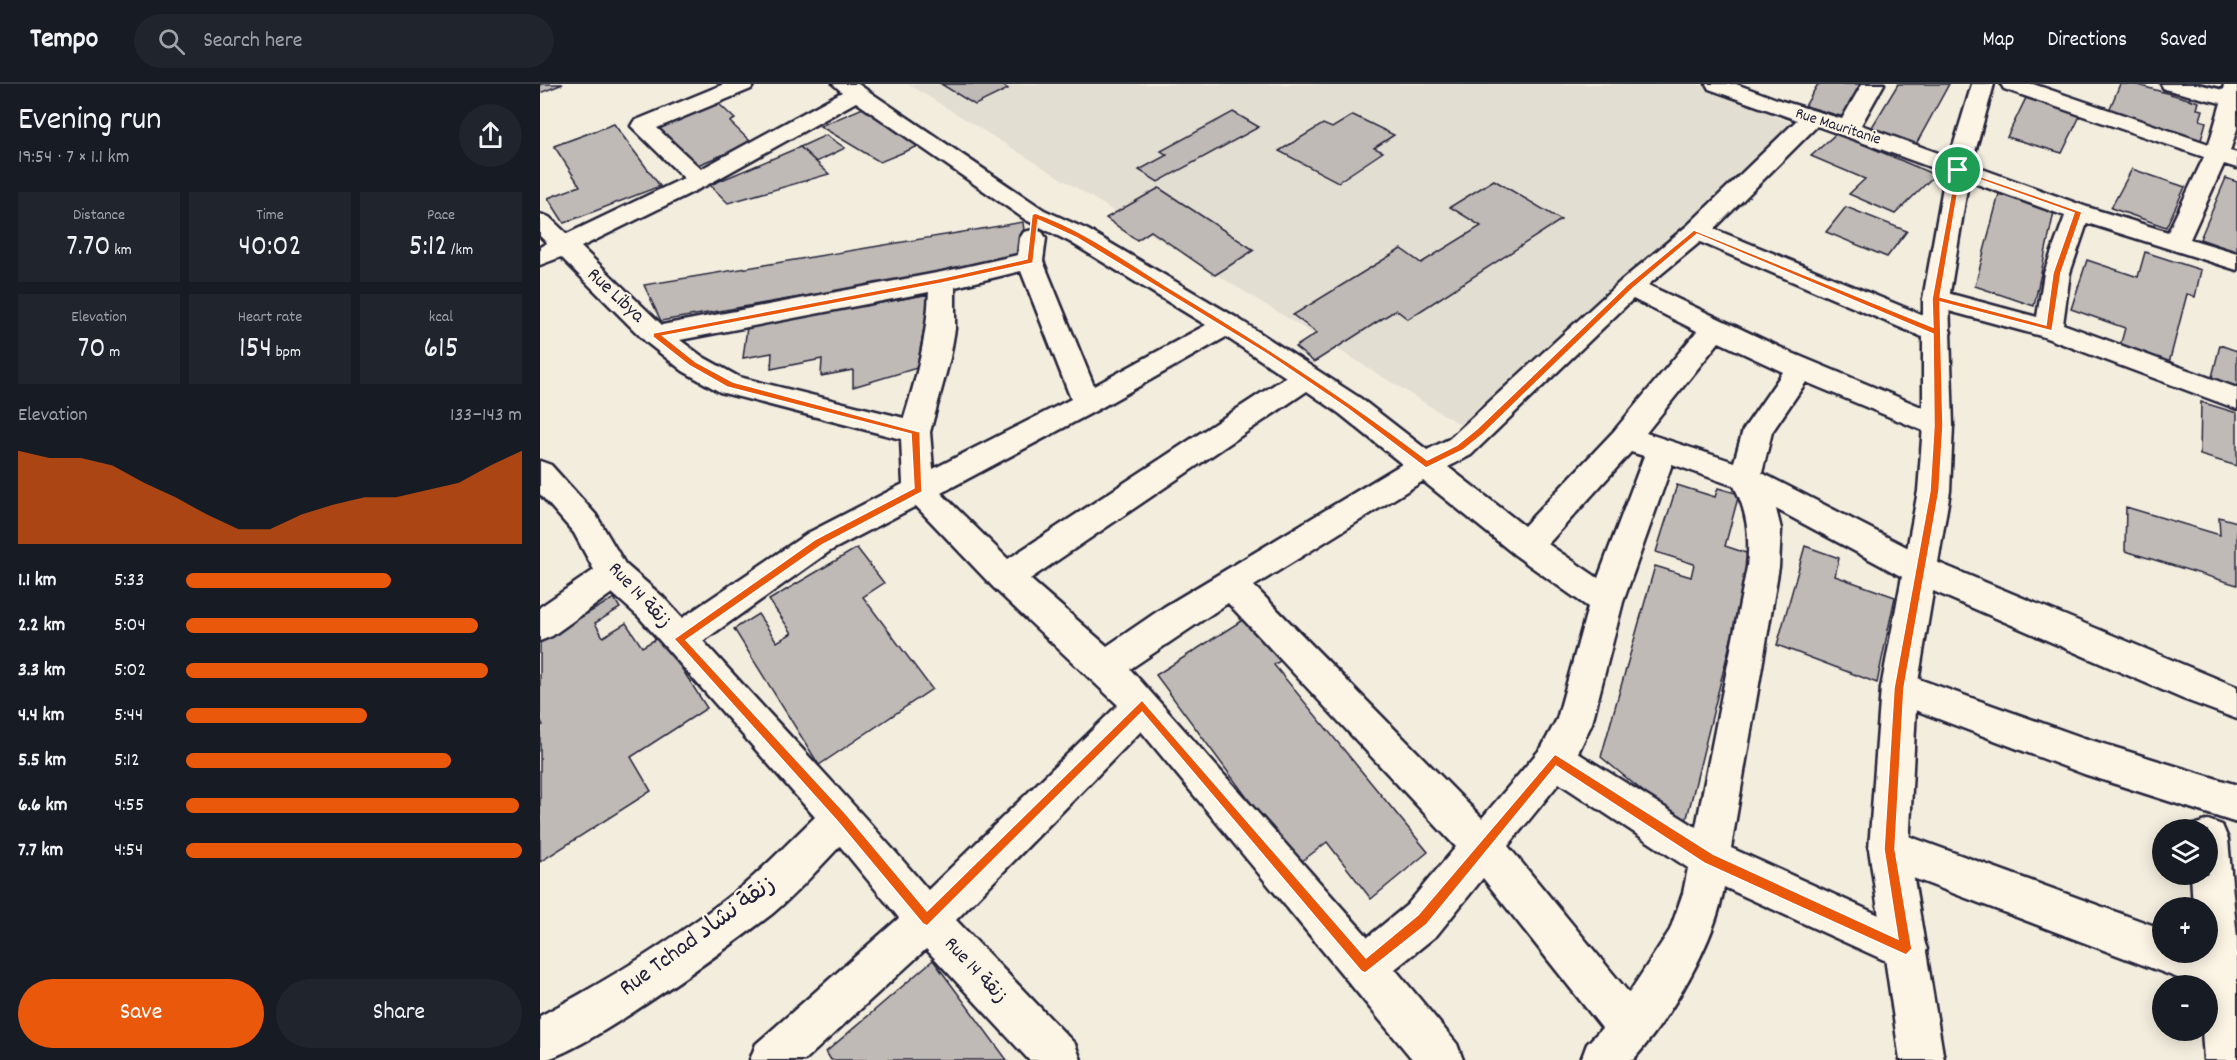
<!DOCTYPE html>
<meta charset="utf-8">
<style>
body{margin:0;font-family:Dekko,"Playpen Sans Arabic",sans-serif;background:#20242c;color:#f1f3f6;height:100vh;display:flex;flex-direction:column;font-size:22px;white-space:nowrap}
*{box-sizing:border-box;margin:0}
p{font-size:20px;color:#9ea1a6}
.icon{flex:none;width:33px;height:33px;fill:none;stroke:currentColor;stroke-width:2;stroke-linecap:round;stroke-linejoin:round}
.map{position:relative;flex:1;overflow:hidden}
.details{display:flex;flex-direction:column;background:#171b24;width:540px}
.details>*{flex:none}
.fabs{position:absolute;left:1612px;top:735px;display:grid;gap:12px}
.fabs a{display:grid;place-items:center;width:66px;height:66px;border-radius:50%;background:#171b24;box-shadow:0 3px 15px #0003;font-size:30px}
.pin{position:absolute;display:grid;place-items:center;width:51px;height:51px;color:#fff;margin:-26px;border:3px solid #fff;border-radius:50%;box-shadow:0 2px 6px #0007}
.round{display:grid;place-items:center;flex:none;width:63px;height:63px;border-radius:32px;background:#20242c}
.summary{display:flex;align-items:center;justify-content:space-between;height:102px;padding:0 18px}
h1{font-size:33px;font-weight:600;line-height:45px}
.stats{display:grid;grid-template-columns:repeat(3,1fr);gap:9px;height:102px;padding:6px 18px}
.stats div{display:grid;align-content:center;border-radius:0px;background:#20242c;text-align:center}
.stats b{font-size:30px;font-weight:600}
.stats small{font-size:16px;font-weight:400}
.stats p{font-size:16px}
.chart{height:168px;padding:12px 18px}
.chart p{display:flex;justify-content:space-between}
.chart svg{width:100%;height:108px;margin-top:6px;fill:#ea580c;opacity:.7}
.cta{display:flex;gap:12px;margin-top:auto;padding:12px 18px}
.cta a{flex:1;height:69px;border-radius:36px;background:#ea580c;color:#fff;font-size:24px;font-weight:600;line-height:69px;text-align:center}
.cta a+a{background:#20242c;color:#f1f3f6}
ul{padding:0 18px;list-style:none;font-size:20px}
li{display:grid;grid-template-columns:96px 72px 1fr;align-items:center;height:45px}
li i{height:15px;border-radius:8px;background:#ea580c}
header{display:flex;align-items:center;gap:36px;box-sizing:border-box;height:84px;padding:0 30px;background:#171b24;border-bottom:2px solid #363941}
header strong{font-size:28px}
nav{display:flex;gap:33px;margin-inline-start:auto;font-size:21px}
.search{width:420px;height:54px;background:#20242c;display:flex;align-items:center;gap:15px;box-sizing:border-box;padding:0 21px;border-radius:33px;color:#9ea1a6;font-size:22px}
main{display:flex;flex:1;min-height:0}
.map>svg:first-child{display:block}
</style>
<header>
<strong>Tempo</strong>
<div class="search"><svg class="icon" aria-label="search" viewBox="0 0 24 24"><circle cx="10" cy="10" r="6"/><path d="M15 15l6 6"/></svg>Search here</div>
<nav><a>Map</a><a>Directions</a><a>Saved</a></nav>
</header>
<main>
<section class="details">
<div class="summary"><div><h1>Evening run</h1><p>19:54 · 7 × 1.1 km</p></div><a class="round"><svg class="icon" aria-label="share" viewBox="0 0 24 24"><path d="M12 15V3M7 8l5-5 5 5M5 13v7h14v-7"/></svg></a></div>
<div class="stats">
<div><p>Distance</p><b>7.70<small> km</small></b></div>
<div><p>Time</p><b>40:02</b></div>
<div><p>Pace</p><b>5:12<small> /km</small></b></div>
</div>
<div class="stats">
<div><p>Elevation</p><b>70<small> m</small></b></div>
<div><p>Heart rate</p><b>154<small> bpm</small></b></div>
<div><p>kcal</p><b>615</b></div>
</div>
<div class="chart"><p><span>Elevation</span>133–143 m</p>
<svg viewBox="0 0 160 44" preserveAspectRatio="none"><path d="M0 44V6L10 9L20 9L30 12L40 19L50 25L60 32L70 38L80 38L90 32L100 28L110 25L120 25L130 22L140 19L150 12L160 6V44z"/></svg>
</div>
<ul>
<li><b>1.1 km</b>5:33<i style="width:61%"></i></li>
<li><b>2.2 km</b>5:04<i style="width:87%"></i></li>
<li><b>3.3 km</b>5:02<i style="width:90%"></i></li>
<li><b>4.4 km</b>5:44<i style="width:54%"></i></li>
<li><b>5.5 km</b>5:12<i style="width:79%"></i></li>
<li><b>6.6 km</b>4:55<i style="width:99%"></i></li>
<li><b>7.7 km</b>4:54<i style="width:100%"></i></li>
</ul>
<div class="cta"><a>Save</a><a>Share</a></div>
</section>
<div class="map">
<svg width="1697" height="976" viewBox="0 0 1697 976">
<rect width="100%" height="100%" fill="#f3edde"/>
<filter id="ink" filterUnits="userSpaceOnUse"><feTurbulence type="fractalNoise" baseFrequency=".0167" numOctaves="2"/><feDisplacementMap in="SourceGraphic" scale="12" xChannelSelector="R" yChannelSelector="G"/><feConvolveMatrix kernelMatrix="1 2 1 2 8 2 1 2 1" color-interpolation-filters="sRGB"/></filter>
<g filter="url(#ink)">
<!-- built -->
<path fill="#e3ded2" d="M 368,0 L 1158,0 L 1257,41 L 927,345 Z"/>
<!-- building -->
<g fill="#bfbab6" stroke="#22223b" stroke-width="1.5">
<path d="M 0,0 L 23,0 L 0,9 Z"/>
<path d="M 401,0 L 461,0 L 468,5 L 435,21 Z"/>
<path d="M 1278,0 L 1322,0 L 1304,33 L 1265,22 Z"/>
<path d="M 1358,0 L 1409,0 L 1375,62 L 1329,48 Z"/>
<path d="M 1580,0 L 1594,0 L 1659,18 L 1657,25 L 1663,26 L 1660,36 L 1666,38 L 1661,56 L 1568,29 Z"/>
<path d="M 1486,14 L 1541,30 L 1522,69 L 1467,53 Z"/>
<path d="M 177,18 L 195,35 L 190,38 L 212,59 L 155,82 L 116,41 Z"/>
<path d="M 323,24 L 381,61 L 340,78 L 280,42 Z"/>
<path d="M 693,28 L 719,43 L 618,98 L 599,86 L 627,71 L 621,67 Z"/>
<path d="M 813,31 L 854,51 L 834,64 L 843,68 L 798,98 L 739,67 L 783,40 L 792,44 Z"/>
<path d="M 74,40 L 120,102 L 24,139 L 8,114 L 40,102 L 14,62 Z"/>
<path d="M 1297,49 L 1395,91 L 1355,130 L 1309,110 L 1325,95 L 1271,72 Z"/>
<path d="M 286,51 L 305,64 L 276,78 L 260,63 Z"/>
<path d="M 260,63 L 289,90 L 188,119 L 170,101 Z"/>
<path d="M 1592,85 L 1645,103 L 1626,143 L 1571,124 Z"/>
<path d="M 1686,94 L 1697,98 L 1697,168 L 1660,155 Z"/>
<path d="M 954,96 L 1021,136 L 868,235 L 856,226 L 774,278 L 755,263 L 777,249 L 753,231 L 861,165 L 881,179 L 941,142 L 910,123 Z"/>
<path d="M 619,104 L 714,166 L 675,191 L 611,147 L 597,156 L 566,134 Z"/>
<path d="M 1459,110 L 1514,128 L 1494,222 L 1435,202 Z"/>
<path d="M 1306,123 L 1367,147 L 1347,173 L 1286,148 Z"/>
<path d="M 483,138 L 487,174 L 121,237 L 104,201 Z"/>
<path d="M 1605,168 L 1661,186 L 1655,213 L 1647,210 L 1628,283 L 1579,266 L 1585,244 L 1531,225 L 1547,176 L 1598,193 Z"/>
<path d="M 390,210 L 377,284 L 313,303 L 313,286 L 281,292 L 282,275 L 231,285 L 232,269 L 203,274 L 207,243 Z"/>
<path d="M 1680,261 L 1697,267 L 1697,307 L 1671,297 Z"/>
<path d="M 1661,318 L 1697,329 L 1697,382 L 1660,371 Z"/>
<path d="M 1137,401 L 1175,413 L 1178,404 L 1199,410 L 1185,462 L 1212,471 L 1145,742 L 1061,673 L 1115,482 L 1151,493 L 1154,480 L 1116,468 Z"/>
<path d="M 1586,423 L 1680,451 L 1679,433 L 1697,438 L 1697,501 L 1585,467 Z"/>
<path d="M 1265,462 L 1299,474 L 1295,492 L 1355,513 L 1337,599 L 1237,561 Z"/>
<path d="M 317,464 L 344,499 L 323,513 L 392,605 L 279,681 L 194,545 L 218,530 L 237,558 L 252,549 L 229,516 Z"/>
<path d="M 74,514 L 80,524 L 55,539 L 63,553 L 86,539 L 102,563 L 121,552 L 167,624 L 91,673 L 111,707 L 0,778 L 0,642 L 3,641 L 0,635 L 0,557 Z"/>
<path d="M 712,530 L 747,572 L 734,581 L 888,768 L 831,815 L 787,758 L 757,781 L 616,591 Z"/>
<path d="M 393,876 L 467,976 L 291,976 L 286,968 Z"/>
</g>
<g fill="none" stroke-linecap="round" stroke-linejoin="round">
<defs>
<g id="minor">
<path d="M 184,0 L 214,0 L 211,5 L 117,44 L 161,85 L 302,8 L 293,0 L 318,0 L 504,126 L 548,146 L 697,234 L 820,314 L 887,366 L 909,355 L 1081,197 L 1148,141 L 1257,36 L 1169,5 L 1166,0 L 1196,0 L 1242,17 L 1302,35 L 1322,0 L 1344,0 L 1321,41 L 1547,123 L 1628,148 L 1664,73 L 1464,5 L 1461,0 L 1493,0 L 1669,60 L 1681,19 L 1624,5 L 1621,0 L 1658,0 L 1683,6 L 1684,0 L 1697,0 L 1697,45 L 1690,67 L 1697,69 L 1697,84 L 1684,80 L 1650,155 L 1697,169 L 1697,186 L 1547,139 L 1530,189 L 1523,240 L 1697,304 L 1697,325 L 1501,252 L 1387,221 L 1383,215 L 1387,209 L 1396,206 L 1497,233 L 1504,189 L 1525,132 L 1277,42 L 1174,145 L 1407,241 L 1411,248 L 1407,255 L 1397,257 L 1387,255 L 1160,158 L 1108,201 L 1252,269 L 1408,334 L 1413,342 L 1408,350 L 1398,353 L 1266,298 L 1232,348 L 1222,389 L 1394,477 L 1697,603 L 1697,635 L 1643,615 L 1370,497 L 1236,425 L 1241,445 L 1239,483 L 1191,764 L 1381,850 L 1387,865 L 1381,880 L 1366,886 L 1184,803 C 1175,859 1130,934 1093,976 L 1041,976 L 1047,960 L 1062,944 L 943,794 L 897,851 L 855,885 L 917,960 L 923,976 L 873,976 L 601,647 L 416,836 L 535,960 L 541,976 L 489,976 L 386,865 L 265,976 L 210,976 L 216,960 L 359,834 L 300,762 C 278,785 256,810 232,830 C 197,857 35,976 0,976 L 0,932 C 69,896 144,849 205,800 C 229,779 252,755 275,733 L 99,533 L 72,509 L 12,552 L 0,557 L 0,523 L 54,486 L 34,449 L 0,410 L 0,377 L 11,381 L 56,431 L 85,480 L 123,513 L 142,534 L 268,449 L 363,400 L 361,355 L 180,308 L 143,287 L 106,258 L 21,173 L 0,181 L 0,163 L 7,159 L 0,152 L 0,130 L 9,133 L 27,150 L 144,94 L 91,42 L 94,37 ZM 316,18 L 486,136 L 530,158 L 666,241 L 554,302 L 503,177 L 506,154 L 502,148 L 493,146 L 484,148 L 480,154 L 478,171 L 402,188 L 122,241 L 41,163 L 167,101 ZM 481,187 L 531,315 L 393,385 L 390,348 L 410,274 L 415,245 L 415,203 ZM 389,208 C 387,253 377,292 364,334 L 199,293 L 163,273 L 140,256 ZM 1093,215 L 1157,247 L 1074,347 L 984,442 L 908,383 L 931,371 ZM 686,253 L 746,293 L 468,475 L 401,409 L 557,326 ZM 1179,258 L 1243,288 L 1203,346 L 1194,378 L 1106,349 ZM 767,307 L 800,330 L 862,380 L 624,523 L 567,562 L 490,495 ZM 1091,368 L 1104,372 L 1058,494 L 1008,460 ZM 1132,380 L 1194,402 C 1208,430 1210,452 1207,483 L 1156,743 L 1038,669 L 1052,639 L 1083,518 ZM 883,397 L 975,471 L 1048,523 L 1017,635 L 1002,663 L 942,734 L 714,502 ZM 376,422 L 454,504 L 578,621 L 388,806 C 316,721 238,640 163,557 L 290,467 ZM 688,519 L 916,763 L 867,821 L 828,853 L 590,585 ZM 1019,699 L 1148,784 L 1143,809 L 1130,846 L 1089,909 L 968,762 Z"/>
<path d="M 1359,588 L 1544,654 L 1697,701 L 1697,739 L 1544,690 L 1346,615 L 1341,604 L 1346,593 Z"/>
<path d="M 1668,736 L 1682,741 L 1688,755 L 1697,855 L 1697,976 L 1664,976 L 1662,946 L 1668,946 L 1668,902 L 1659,902 L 1349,785 L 1335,779 L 1329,765 L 1335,751 L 1349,745 L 1623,845 L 1623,868 L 1668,868 L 1668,824 L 1653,824 L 1651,790 L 1668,790 L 1668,746 L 1652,746 L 1654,741 Z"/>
</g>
<path id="tertiary" d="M 1432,0 L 1454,0 L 1430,86 L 1409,215 L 1413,342 L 1410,407 L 1377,604 L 1369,765 L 1404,976 L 1360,976 L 1329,765 L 1341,604 L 1378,407 L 1383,342 L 1383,215 L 1406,86 Z"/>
</defs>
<!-- minor casing -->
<use href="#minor" stroke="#22223b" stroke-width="5"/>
<!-- tertiary casing -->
<use href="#tertiary" stroke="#22223b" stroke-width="5"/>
<!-- minor -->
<use href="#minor" fill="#fcf5e5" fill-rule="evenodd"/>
<!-- tertiary -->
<use href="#tertiary" fill="#fcf5e5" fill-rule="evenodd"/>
</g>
</g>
<!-- route -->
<path fill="#ea580c" stroke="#fff" stroke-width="1.5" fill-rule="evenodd" d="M 1416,84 L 1542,128 L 1521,189 L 1512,247 L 1400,218 L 1403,342 L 1399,407 L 1364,604 L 1355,765 L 1372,865 L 1366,871 L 1164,779 L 1016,682 L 887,840 L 825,889 L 821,887 L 602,628 L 387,842 L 383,840 L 298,738 L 134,555 L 276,455 L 374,404 L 371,350 L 187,303 L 150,282 L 113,253 L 113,249 L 402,194 L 487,175 L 492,131 L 495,129 C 542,145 584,176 626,202 C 716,256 803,312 887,376 L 917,361 L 937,345 L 1087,201 L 1154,146 L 1393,243 L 1392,215 ZM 1421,89 L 1534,129 L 1513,189 L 1506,241 L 1400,213 ZM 498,136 L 537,154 L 727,270 L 807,324 L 886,384 L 923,366 L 943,350 L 1093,204 L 1157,150 L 1393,250 L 1394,342 L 1390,407 L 1354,604 L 1344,765 L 1358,855 L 1173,770 L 1015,670 L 878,831 L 826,874 L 602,616 L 387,827 L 306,730 L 146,556 L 282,461 L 382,408 L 380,348 L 193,298 L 156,278 L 123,252 L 402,199 L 493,179 Z"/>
<g text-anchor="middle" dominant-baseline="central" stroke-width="4.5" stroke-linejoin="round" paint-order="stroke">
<!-- far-street labels -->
<g font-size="16" fill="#22223b" stroke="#fcf5e5">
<text transform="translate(1298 43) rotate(18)">Rue Mauritanie</text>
</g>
<!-- street labels -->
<g font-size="20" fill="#22223b" stroke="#fcf5e5">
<text transform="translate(75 212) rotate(43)">Rue Libya</text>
<text transform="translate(99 512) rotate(47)">Rue 14 زنقة</text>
<text transform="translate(435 887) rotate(47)">Rue 14 زنقة</text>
</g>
<!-- near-street labels -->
<g font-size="24" fill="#22223b" stroke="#fcf5e5">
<text transform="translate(158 853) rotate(-36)">Rue Tchad زنقة نشاد</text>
</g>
</g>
</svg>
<div class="fabs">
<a><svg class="icon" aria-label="layers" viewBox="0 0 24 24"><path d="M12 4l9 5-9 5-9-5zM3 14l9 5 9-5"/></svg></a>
<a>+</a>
<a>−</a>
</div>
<div class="pin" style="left:1418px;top:86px;background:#1e9e55"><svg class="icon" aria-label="arrive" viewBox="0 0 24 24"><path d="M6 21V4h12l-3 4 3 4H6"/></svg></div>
</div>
</main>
